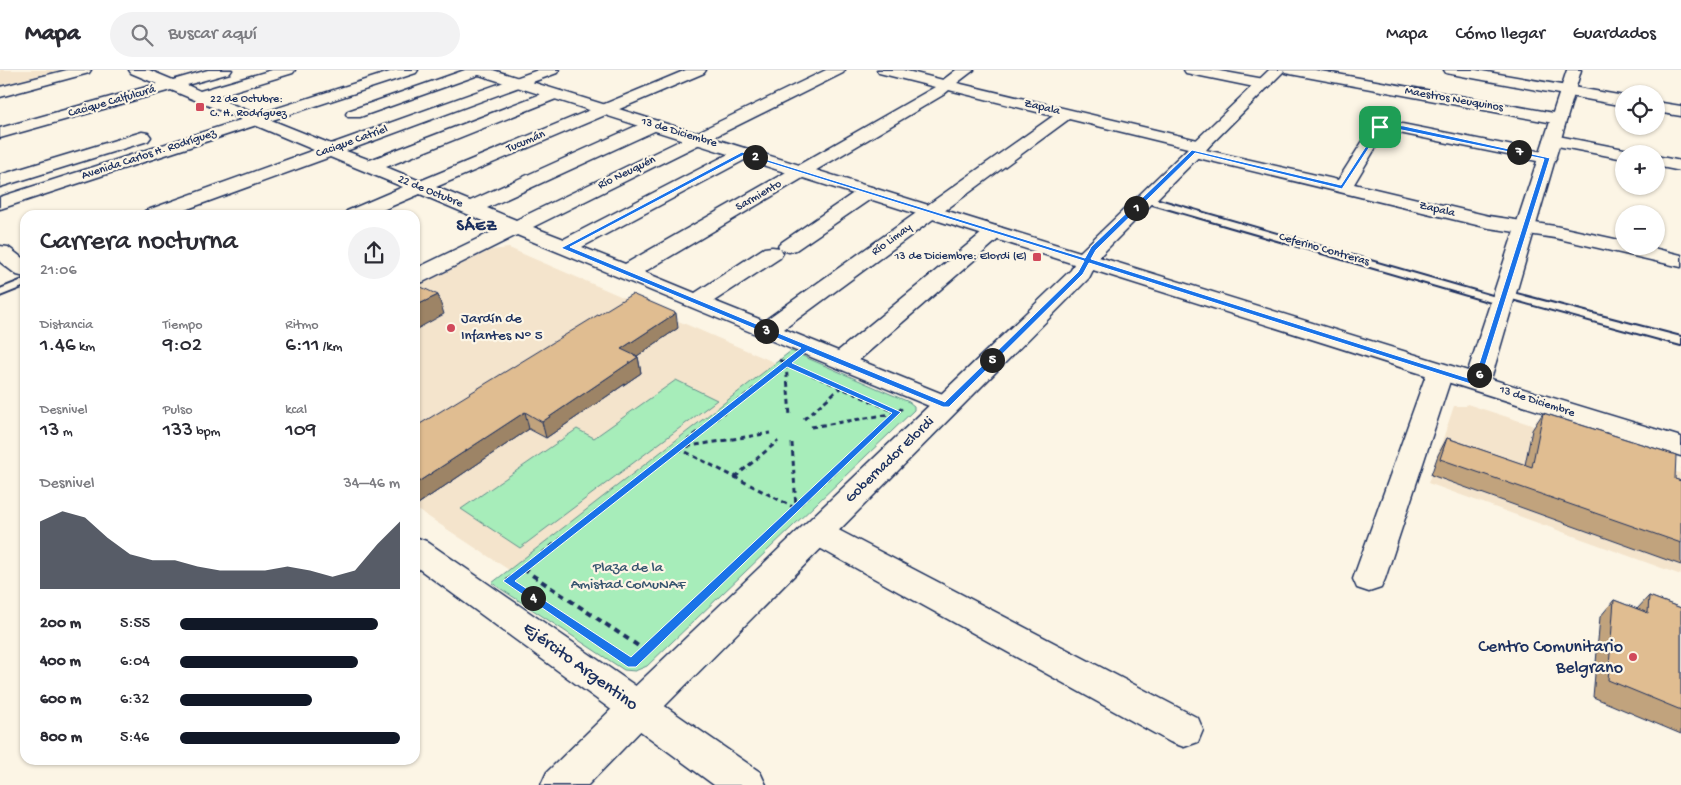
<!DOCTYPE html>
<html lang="es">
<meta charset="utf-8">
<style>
body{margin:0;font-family:"Gochi Hand",sans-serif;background:#f2f2f3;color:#2b2b33;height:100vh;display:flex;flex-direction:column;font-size:19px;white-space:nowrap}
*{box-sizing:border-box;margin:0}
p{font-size:16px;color:#7c7c81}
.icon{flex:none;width:28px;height:28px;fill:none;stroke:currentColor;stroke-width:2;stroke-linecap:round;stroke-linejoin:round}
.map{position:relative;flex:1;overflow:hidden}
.sheet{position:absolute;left:20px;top:140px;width:400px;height:555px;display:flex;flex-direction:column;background:#fff;border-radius:15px;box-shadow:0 1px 4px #0004}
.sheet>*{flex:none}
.controls{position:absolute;left:1615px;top:15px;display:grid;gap:10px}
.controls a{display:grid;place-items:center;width:50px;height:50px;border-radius:50%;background:#fff;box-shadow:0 1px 4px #0004;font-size:25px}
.pin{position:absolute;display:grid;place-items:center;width:42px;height:42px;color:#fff;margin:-21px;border-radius:10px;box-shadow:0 2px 8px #0006}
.km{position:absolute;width:25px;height:25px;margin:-12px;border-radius:50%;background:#222;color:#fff;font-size:14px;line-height:25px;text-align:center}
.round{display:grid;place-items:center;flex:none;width:52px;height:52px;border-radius:26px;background:#f2f2f3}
.headline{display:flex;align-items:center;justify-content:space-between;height:85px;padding:0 20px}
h1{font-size:28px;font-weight:600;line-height:38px}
.figures{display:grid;grid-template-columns:repeat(3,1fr);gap:8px;height:85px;padding:5px 20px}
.figures div{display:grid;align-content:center}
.figures b{font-size:21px;font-weight:600}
.figures small{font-size:14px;font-weight:400}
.figures p{font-size:14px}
.chart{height:140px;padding:10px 20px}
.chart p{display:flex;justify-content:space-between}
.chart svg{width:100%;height:90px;margin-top:5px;fill:#111827;opacity:.7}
ul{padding:0 20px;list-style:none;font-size:16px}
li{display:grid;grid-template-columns:80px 60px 1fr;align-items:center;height:38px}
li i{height:12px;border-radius:6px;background:#111827}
header{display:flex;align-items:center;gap:30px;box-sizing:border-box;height:70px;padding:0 25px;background:#fff;border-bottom:1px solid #e1e1e2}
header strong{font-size:24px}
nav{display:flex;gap:28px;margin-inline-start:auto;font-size:18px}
.search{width:350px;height:45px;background:#f2f2f3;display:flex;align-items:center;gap:12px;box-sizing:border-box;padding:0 18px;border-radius:28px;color:#7c7c81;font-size:19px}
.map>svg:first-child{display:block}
</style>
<header>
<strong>Mapa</strong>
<div class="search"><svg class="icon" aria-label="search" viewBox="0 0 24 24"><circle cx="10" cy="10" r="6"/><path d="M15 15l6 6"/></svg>Buscar aquí</div>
<nav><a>Mapa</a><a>Cómo llegar</a><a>Guardados</a></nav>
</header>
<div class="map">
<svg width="1681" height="715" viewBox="0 0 1681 715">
<rect width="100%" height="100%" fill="#fcf5e5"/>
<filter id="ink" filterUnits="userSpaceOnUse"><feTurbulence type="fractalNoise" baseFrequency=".02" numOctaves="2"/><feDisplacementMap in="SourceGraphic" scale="10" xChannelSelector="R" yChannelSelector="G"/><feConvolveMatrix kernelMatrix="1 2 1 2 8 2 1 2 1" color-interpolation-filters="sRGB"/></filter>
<g filter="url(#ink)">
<!-- built -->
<g fill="#f4e4cc">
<path d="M 0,0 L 60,0 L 0,15 Z"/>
<path d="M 509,178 L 776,293 L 509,500 L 415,438 L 415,217 L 491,180 Z"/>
<path d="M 1467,334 L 1535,356 L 1536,350 L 1574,362 L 1583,371 L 1680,403 L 1681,396 L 1681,505 L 1428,413 L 1454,336 L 1466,336 Z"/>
</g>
<!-- green -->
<g fill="#a7edba" stroke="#618e8c">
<path d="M 791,281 L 909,332 L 914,336 L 914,340 L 647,596 L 635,601 L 624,600 L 492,513 Z"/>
<path d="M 676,310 L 717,330 L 520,478 L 461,439 L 577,359 L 594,368 Z"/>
</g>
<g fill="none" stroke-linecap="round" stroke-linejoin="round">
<defs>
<g id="service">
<path d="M 1145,126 L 1506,230 L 1508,232 L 1506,234 L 1498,234 L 1142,131 L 1140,129 Z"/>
<path d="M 25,209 L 25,216 L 0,226 L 0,219 Z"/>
<path d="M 1505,221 L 1681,267 L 1681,275 L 1501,226 L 1499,224 L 1501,222 Z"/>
</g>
<g id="minor">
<path d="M 67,0 L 91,0 L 89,3 L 0,27 L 0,17 Z"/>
<path d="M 129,0 L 149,0 L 173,10 L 208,0 L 232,0 L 230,3 L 187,15 L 200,21 L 272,0 L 295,0 L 293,3 L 214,27 L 331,74 L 538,0 L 559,0 L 557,3 L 346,81 L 370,90 L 549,21 L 561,21 L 563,24 L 561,27 L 386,97 L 420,111 L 686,0 L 706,0 L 704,3 L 436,117 L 470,131 L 647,51 L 659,51 L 661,55 L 659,59 L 487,138 L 516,150 L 826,0 L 845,0 L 843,3 L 533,157 L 564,169 L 738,79 L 744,78 L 750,79 L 753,83 L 750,87 L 582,177 L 625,194 L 935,17 L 879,3 L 877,0 L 903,0 L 943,10 L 956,0 L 974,0 L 957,13 L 1206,72 L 1209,76 L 1206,80 L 1338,110 L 1373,55 L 1387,51 L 1553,84 L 1556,88 L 1553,92 L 1547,93 L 1389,61 L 1385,62 L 1354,114 L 1489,146 L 1555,156 L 1624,171 L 1624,176 L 1645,176 L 1681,185 L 1681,197 L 1555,168 L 1489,158 L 1194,87 L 1188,86 L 1185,82 L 1188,78 L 1069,49 L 784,259 L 838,281 L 988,158 L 995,156 L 1002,158 L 1005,162 L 1002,166 L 859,290 L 955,329 L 959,335 L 955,341 L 946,343 L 517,165 L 423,212 L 415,214 L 415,199 L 500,158 L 420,124 L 371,145 L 344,145 L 347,141 L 403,117 L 330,87 L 171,145 L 142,145 L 145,141 L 314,80 L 171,20 L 0,68 L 0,58 L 157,14 L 131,3 ZM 949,20 L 1053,46 L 764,251 L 714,231 L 780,188 L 783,183 L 780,178 L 772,177 L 764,178 L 695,223 L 644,202 L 943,25 Z"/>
<path d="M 465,0 L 486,0 L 484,3 L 360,47 L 348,47 L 346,44 L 348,41 Z"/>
<path d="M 1184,0 L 1214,0 L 1264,9 L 1269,11 L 1272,14 L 1269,17 L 1264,19 L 1191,4 L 1186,3 Z"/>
<path d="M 1283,0 L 1315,0 L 1559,44 L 1565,46 L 1567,49 L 1565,52 L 1559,54 L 1290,4 L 1285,3 Z"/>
<path d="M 1444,0 L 1476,0 L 1624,26 L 1624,36 L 1451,4 L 1446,3 Z"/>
<path d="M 1656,32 L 1681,36 L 1681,46 L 1656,42 Z"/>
<path d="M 1553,65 L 1624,79 L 1630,80 L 1633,84 L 1624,84 L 1624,89 L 1547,74 L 1544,70 L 1547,66 Z"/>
<path d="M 1656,86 L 1681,91 L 1681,101 L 1656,96 Z"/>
<path d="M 868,116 L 875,118 L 878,122 L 875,126 L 796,180 L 789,182 L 782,180 L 778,176 L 782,172 L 861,118 Z"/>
<path d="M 1440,294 L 1449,297 L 1453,302 L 1385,509 L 1381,518 L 1369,522 L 1357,518 L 1353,509 L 1427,302 L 1431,297 Z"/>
<path d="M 816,451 L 827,454 L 1198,648 L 1203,660 L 1198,672 L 1184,677 L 1170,672 L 805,470 L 800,462 L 805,454 Z"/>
<path d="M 638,622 L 651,626 L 657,638 L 651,650 L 588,715 L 541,715 L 547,702 L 625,626 Z"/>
</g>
<path id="tertiary" d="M 471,0 L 493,0 L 1080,182 L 1269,0 L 1285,0 L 1099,187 L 1468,301 L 1567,0 L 1581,0 L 1491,309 L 1681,367 L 1681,386 L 1093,200 L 1089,208 L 651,650 L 638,654 L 625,650 L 619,638 L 625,626 L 1071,200 L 1074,194 L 473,3 Z"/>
<g id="secondary">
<path d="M 396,0 L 418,0 L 416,3 L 0,139 L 0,127 Z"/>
<path d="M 142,62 L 148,63 L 151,67 L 148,71 L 0,117 L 0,105 Z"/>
<path d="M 0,176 L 8,177 L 25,190 L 25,207 L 17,205 L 0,192 Z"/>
<path d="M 415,467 L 426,471 L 760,702 L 766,715 L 714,715 L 415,496 Z"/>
</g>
</defs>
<!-- service casing -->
<use href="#service" stroke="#1b2f5e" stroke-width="4"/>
<!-- minor casing -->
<use href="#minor" stroke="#1b2f5e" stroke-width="3"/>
<!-- tertiary casing -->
<use href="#tertiary" stroke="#1b2f5e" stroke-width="3"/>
<!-- secondary casing -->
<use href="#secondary" stroke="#1b2f5e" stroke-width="3"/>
<!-- path-far1 -->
<g stroke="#1b2f5e" stroke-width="3" stroke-dasharray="5 4" stroke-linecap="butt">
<path d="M 779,290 L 898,343"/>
<path d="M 786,294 L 790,346"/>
<path d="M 804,349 L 841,317"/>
<path d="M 811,357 L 897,343"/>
<path d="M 792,373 L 796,438"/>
<path d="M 678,378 L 797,439"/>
<path d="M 678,378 L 770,363"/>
<path d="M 735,407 L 778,371"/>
<path d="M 566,465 L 791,290"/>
<path d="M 767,465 L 902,338"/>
</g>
<!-- path -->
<g stroke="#1b2f5e" stroke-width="4" stroke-dasharray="6 5" stroke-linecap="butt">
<path d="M 523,499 L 646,581"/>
<path d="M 507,511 L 568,464"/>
<path d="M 555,543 L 638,597"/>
<path d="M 632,593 L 769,464"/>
</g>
<!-- service -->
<use href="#service" fill="#fcf5e5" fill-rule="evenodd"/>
<!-- minor -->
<use href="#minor" fill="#fcf5e5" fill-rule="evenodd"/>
<!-- tertiary -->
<use href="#tertiary" fill="#fcf5e5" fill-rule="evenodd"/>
<!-- secondary -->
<use href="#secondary" fill="#fcf5e5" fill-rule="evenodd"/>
</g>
<!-- wall -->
<g fill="#c1a37d" stroke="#1b2f5e">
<path d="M 678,258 L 637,286 L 638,287 L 641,303 L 546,368 L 529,359 L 418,434 L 415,432 L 415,357 Z"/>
<path d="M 1543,343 L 1675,409 L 1681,411 L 1681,495 L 1431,405 L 1438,385 L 1447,368 L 1525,395 L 1532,360 Z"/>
<path d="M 1649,526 L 1681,538 L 1681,664 L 1593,627 L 1600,547 L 1614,530 L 1637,539 Z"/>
</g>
<!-- shaded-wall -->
<g fill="#9d8466" stroke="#1b2f5e">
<path d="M 438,225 L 444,244 L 415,260 L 415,236 Z"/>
<path d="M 676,243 L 678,258 L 624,295 L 621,279 Z"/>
<path d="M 638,287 L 641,303 L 546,368 L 542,352 Z"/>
<path d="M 525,342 L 529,359 L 418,434 L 415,427 L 415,414 Z"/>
</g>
<!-- building -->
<g fill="#e0bd91" stroke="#1b2f5e">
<path d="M 415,214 L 438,225 L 415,236 Z"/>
<path d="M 632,224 L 676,243 L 621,279 L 638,287 L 542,352 L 525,342 L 415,414 L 415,357 Z"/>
<path d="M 1543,343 L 1676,385 L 1675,409 L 1681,411 L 1681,473 L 1440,389 L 1447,368 L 1532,397 Z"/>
<path d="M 1649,526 L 1681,538 L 1681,640 L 1608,610 L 1614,530 L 1648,543 Z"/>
</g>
</g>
<!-- route -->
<path fill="#1a73e8" stroke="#fff" fill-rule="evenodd" d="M 1387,54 L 1404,56 L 1550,88 L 1479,315 L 1474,315 L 1089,193 L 1083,204 L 949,337 L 943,337 L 807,281 L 792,293 L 901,342 L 636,597 L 628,597 L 503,511 L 801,278 L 561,178 L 742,82 L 1085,188 L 1091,177 L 1192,80 L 1341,115 L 1379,56 ZM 1387,57 L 1544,89 L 1474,310 L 1091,189 L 1096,180 L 1195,83 L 1342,119 L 1382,58 ZM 744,85 L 1084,191 L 1078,202 L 945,332 L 570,177 ZM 787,297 L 892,343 L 631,587 L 515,511 Z"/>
<!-- markers -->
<g fill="#d1495b" stroke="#fcf5e5" stroke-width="2">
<rect x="195" y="32" width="10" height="10" rx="2.5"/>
<rect x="1032" y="182" width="10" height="10" rx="2.5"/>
<circle cx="451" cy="258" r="5"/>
<circle cx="1633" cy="587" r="5"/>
</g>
<g text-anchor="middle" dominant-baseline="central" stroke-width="4.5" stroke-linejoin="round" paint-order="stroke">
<!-- far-poi labels -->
<g font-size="12" fill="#1b2f5e" stroke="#fcf5e5" text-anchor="start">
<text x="210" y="30">22 de Octubre:<tspan x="210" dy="14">C. H. Rodríguez</tspan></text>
<text x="1027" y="187" text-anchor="end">13 de Diciembre: Elordi (E)</text>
</g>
<!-- far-street labels -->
<g font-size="12" fill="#1b2f5e" stroke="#fcf5e5">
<text transform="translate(1454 30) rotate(10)">Maestros Neuquinos</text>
<text transform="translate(112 32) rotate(-16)">Cacique Calfulcurá</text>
<text transform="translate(1042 38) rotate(13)">Zapala</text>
<text transform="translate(679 63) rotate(17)">13 de Diciembre</text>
<text transform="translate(352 72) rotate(-20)">Cacique Catriel</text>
<text transform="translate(526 72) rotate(-23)">Tucumán</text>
<text transform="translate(149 85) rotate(-18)">Avenida Carlos H. Rodríguez</text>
<text transform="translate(627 103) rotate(-26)">Río Neuquén</text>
<text transform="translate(430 122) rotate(22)">22 de Octubre</text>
<text transform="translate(759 126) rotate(-30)">Sarmiento</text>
<text transform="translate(1437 140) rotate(13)">Zapala</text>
<text transform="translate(892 170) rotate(-36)">Río Limay</text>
<text transform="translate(1324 180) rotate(16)">Ceferino Contreras</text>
<text transform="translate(1537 332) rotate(18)">13 de Diciembre</text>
</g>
<!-- poi labels -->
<g font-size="15" fill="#1b2f5e" stroke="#fcf5e5" text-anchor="start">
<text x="461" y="249">Jardín de<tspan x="461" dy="17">Infantes N° 5</tspan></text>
</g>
<!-- street labels -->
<g font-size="15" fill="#1b2f5e" stroke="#fcf5e5">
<text transform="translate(890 390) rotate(-44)">Gobernador Elordi</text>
</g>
<!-- park labels -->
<g font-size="15" fill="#375570" stroke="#fcf5e5">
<text x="628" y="498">Plaza de la<tspan x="628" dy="17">Amistad CoMuNAF</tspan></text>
</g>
<!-- far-district labels -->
<g font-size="16" font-weight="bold" letter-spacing="1" fill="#1b2f5e" stroke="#fcf5e5">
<text x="477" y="157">SÁEZ</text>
</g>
<!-- near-poi labels -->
<g font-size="18" fill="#1b2f5e" stroke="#fcf5e5" text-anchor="end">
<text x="1623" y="577">Centro Comunitario<tspan x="1623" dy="21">Belgrano</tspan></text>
</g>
<!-- near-street labels -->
<g font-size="18" fill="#1b2f5e" stroke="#fcf5e5">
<text transform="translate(580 597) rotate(36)">Ejército Argentino</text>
</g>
</g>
</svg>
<div class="controls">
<a><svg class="icon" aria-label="locate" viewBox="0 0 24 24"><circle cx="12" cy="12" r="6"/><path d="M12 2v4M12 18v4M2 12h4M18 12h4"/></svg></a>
<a>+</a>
<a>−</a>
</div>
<div class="pin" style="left:1380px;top:57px;background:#1e9e55"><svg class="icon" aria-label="arrive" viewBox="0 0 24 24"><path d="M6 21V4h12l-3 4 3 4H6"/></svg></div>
<b class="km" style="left:1136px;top:138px">1</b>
<b class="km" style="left:755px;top:87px">2</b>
<b class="km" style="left:766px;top:261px">3</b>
<b class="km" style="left:533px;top:528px">4</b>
<b class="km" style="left:992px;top:290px">5</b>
<b class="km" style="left:1479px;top:305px">6</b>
<b class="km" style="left:1519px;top:82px">7</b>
<section class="sheet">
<div class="headline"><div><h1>Carrera nocturna</h1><p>21:06</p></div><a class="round"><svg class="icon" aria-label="share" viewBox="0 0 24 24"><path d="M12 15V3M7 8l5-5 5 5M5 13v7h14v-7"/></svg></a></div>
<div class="figures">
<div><p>Distancia</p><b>1.46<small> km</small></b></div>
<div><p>Tiempo</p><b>9:02</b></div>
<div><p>Ritmo</p><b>6:11<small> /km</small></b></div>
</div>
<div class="figures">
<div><p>Desnivel</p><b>13<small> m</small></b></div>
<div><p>Pulso</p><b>133<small> bpm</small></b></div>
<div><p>kcal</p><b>109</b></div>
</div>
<div class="chart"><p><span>Desnivel</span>34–46 m</p>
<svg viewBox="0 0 160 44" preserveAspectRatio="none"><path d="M0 44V11L10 6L20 9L30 19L40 27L50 30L60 30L70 33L80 35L90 35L100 35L110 33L120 35L130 38L140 35L150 22L160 11V44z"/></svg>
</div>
<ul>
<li><b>200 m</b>5:55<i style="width:90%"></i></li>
<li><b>400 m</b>6:04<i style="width:81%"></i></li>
<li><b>600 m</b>6:32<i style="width:60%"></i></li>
<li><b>800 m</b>5:46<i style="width:100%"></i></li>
</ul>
</section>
</div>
